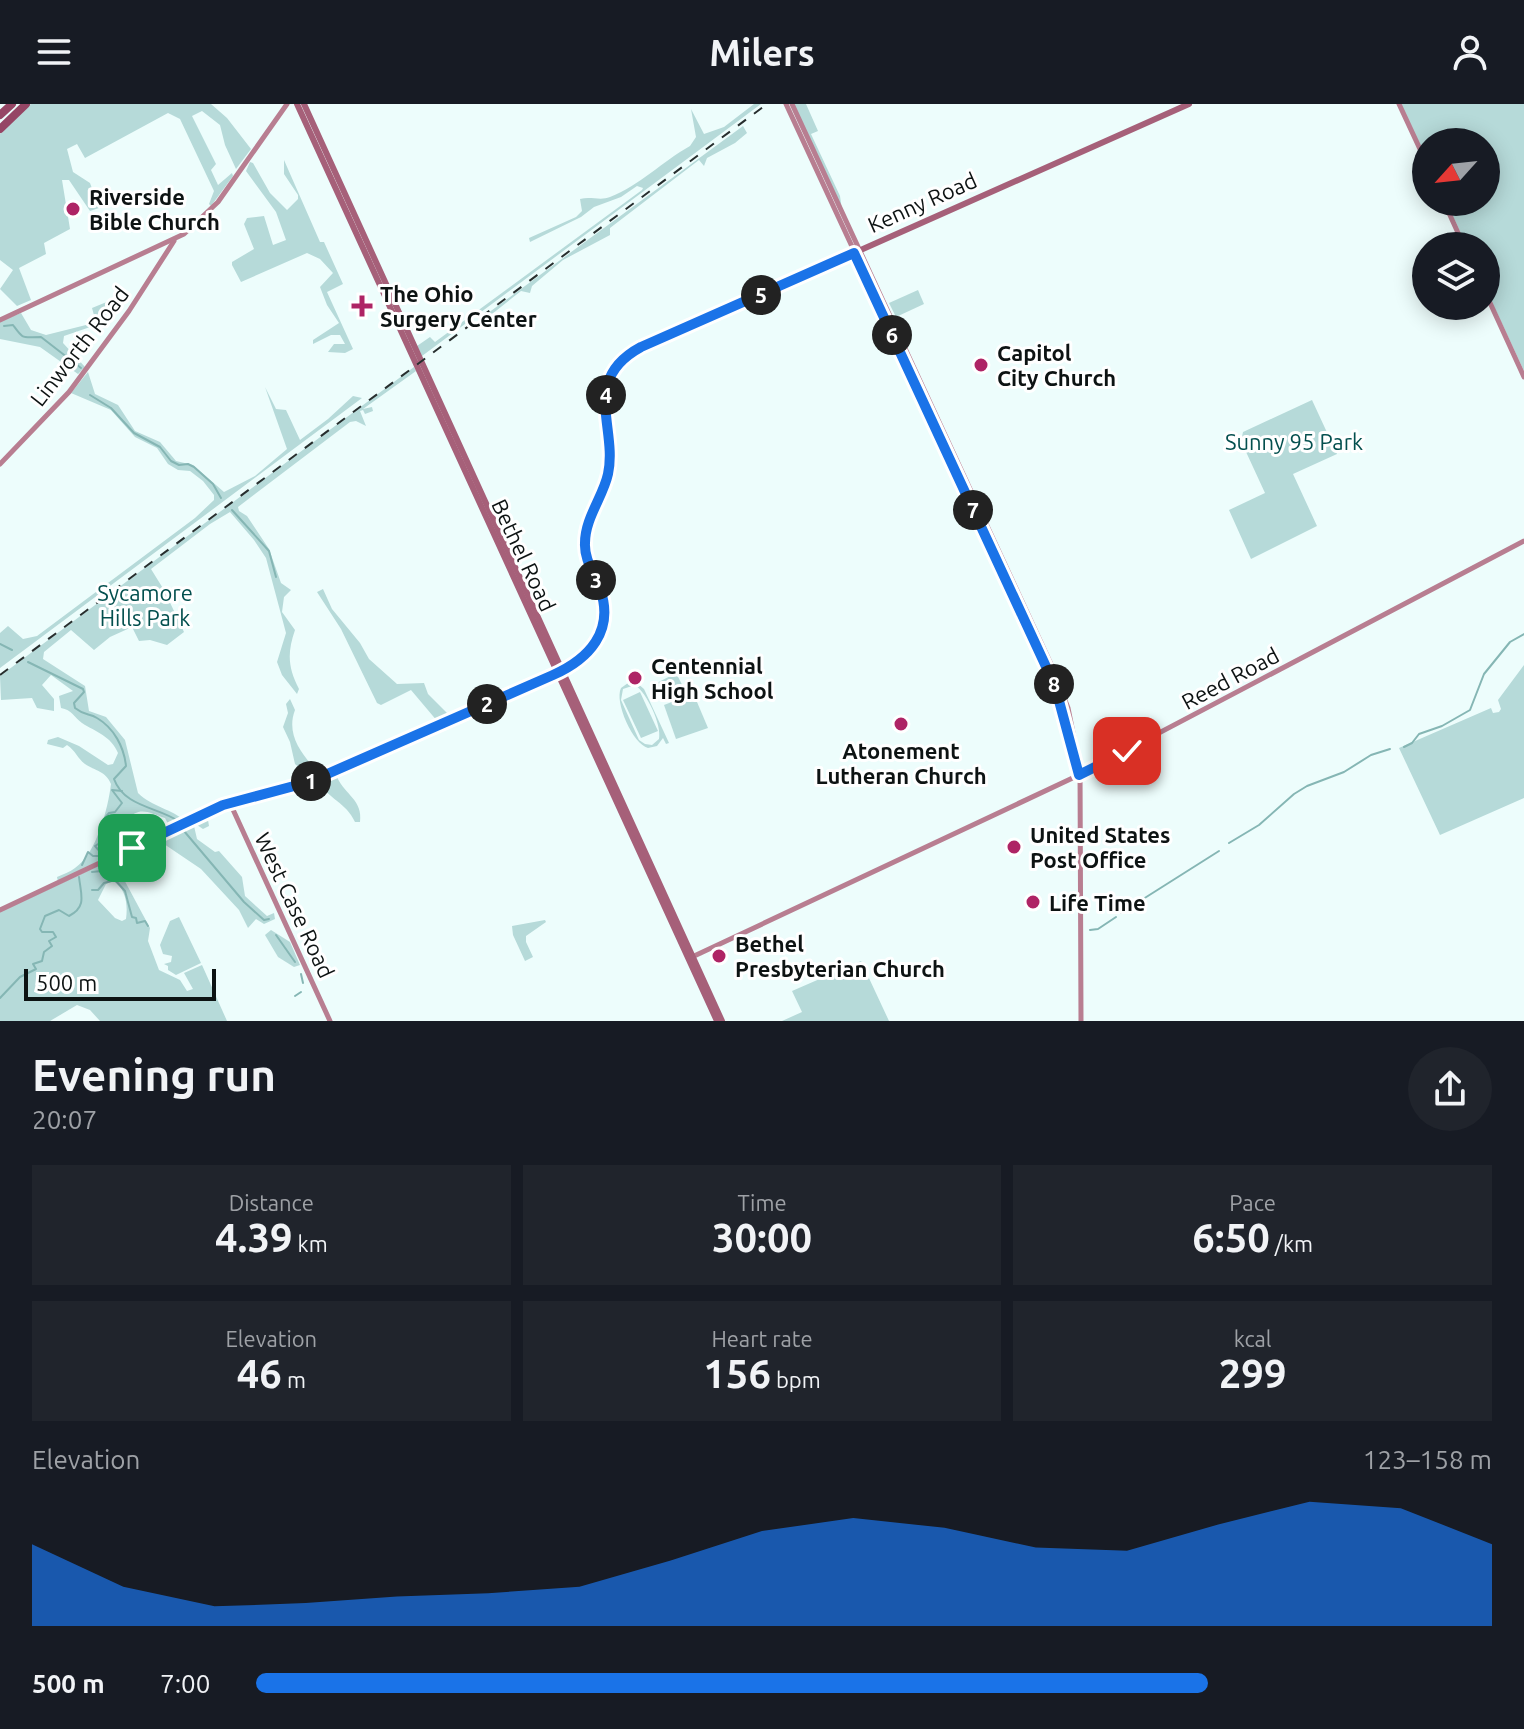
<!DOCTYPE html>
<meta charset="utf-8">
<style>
body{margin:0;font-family:Ubuntu,sans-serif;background:#20242c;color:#f1f3f6;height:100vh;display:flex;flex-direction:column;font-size:30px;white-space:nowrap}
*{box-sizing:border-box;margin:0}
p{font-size:26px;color:#9ea1a6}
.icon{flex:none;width:44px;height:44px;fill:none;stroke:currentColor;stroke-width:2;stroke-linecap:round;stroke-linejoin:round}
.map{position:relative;height:917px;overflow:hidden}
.side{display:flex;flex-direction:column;background:#171b24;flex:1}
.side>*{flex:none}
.needle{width:52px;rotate:243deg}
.controls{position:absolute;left:1412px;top:24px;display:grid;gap:16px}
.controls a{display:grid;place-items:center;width:88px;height:88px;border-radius:50%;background:#171b24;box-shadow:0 4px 20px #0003;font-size:40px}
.scale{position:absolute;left:24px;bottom:20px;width:192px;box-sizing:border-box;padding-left:8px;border:4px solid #0d1313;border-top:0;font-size:22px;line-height:28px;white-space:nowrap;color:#0d1313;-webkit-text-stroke:6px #fff;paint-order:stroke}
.pin{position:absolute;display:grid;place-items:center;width:68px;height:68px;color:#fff;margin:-34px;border-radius:16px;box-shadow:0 4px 12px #0006}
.km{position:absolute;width:40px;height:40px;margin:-20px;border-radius:50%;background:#222;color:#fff;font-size:22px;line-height:40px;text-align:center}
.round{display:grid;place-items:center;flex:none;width:84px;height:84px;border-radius:42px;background:#20242c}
.summary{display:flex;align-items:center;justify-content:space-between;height:136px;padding:0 32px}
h1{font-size:44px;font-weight:700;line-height:60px}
.figures{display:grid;grid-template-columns:repeat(3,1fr);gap:12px;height:136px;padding:8px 32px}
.figures div{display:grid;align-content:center;border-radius:0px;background:#20242c;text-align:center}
.figures b{font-size:40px;font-weight:700}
.figures small{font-size:22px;font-weight:400}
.figures p{font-size:22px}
.chart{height:224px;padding:16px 32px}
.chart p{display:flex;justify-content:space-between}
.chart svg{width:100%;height:144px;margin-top:8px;fill:#1a73e8;opacity:.7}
ul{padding:0 32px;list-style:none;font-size:26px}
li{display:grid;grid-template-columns:128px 96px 1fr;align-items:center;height:60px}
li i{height:20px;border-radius:10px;background:#1a73e8}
header{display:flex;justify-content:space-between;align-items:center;height:104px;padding:0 32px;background:#171b24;font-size:36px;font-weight:700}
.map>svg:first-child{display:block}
</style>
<header><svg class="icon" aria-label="menu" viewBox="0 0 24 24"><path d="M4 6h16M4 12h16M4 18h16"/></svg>Milers<svg class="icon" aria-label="person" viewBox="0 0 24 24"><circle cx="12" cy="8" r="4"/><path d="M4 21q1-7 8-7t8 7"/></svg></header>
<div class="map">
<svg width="1524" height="917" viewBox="0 0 1524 917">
<rect width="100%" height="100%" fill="#edfdfc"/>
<!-- green -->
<g fill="#b6dad9" fill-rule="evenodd">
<path d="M 31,0 L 211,0 L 227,14 L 251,45 L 236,65 L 225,41 L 220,21 L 202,7 L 192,12 L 216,60 L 211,66 L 218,81 L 232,69 L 233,72 L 211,102 L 209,100 L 214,87 L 180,15 L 168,9 L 85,54 L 77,40 L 67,45 L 73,68 L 90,79 L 99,104 L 90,107 L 69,76 L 62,76 L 70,125 L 44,139 L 46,150 L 19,164 L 31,196 L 17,202 L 0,185 L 13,166 L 0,156 L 0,30 Z"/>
<path d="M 754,0 L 761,0 L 422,252 L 417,242 L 430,233 L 435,238 L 642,86 L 643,84 L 637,82 L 621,93 L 594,103 L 581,113 L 530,138 L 529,134 L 576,113 L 582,107 L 580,95 C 591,92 600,97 610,93 C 639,82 663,57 690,42 L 696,33 L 691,5 L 704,30 L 724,23 Z"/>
<path d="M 793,0 L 806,0 L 818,27 L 811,30 L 840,92 L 842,106 Z"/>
<path d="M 1401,0 L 1524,0 L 1524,267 L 1486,185 L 1486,142 L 1467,142 L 1446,98 L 1486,98 L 1486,38 L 1426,38 L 1426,54 Z"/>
<path d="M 743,22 L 747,29 L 735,39 L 707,54 L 704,62 L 699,56 L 610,124 L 610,131 L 563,156 L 532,182 L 530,189 L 521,187 L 487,214 L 484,212 Z"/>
<path d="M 284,56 L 320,138 L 324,138 L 343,180 L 327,188 L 353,245 L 345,249 L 328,248 L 334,240 L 345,240 L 340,231 L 331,231 L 313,240 L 313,236 L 339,219 L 327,201 L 320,183 L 333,169 L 320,155 L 307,149 L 241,178 L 232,161 L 232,158 L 254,145 L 244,120 L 247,114 L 264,112 L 273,141 L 286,136 L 276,108 L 246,67 L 250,58 L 253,59 L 270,89 L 287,106 L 298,95 L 298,91 L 284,70 Z"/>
<path d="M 918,186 L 924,200 L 896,213 L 889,199 Z"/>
<path d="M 109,197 L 114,202 L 96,221 L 64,232 L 63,239 L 85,263 L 78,270 L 40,243 L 0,235 L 0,217 L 21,209 L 31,226 L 46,231 L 90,220 L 95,215 L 92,204 Z"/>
<path d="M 414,263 L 416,267 L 363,305 L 372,303 L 373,307 L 365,310 L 363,306 L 360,307 L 366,322 L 356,317 L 350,318 L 238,403 L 239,407 L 247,412 L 269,445 L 281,479 L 291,486 L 284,493 L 282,508 L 295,526 C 287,549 288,564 299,585 L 297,590 L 282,571 L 277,558 L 286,529 L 266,454 L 254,436 L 230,408 L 210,420 L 151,465 L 164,486 L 184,528 L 167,541 L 150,536 L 139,537 L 132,523 L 110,533 L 94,546 L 71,526 L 44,548 L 43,555 L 85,582 L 89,607 L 106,613 L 125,636 L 138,689 C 152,703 172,705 185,717 L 170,724 L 165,714 C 150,709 138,701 127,717 L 131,731 L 127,737 L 127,744 L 58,778 L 57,773 C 63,770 70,768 75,764 C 97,749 108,704 111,680 C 106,667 95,667 85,660 C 77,654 76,647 67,641 L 63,644 L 47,640 L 48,636 L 58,633 L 79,642 L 108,661 L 113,660 L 118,649 C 111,632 96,628 82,619 C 74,613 72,606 61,604 L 59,592 L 73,587 L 51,571 L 42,581 L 54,595 L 54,607 L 37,604 L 32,594 L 1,596 L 0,572 Z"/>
<path d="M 88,268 L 95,290 L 118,301 L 135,327 L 160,338 L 176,357 L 193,361 L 224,388 L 255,372 L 287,345 L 265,283 L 276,305 L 286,306 L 300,336 L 328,315 L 353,292 L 362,294 L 0,564 L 0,529 L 8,522 L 23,535 L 37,532 L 195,414 L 214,396 L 214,391 L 203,377 L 190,367 L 178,366 L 168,360 L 157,344 L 135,333 L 111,306 L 71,289 Z"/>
<path d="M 1312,296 L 1337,350 L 1293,370 L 1317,422 L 1251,455 L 1229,406 L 1265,389 L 1241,337 L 1243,328 Z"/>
<path d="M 323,485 L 332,505 L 360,539 L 369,555 L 397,580 L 424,579 L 428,590 L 450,612 L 438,618 L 411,586 L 381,601 L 377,599 L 341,525 L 317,488 Z"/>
<path d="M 1524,561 L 1524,694 L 1440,731 L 1399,644 L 1491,604 L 1493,609 L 1499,608 L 1501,605 L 1498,596 Z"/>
<path d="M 676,569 L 688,592 C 674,597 663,594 655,580 Z"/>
<path d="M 628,579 L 637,579 L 644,585 L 669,639 L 666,640 L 663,634 L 657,642 L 648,644 C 633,640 614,598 621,584 ZM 635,581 C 647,589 662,621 659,635 L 652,641 L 645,640 L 639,636 L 621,596 L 623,585 Z"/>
<path d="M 640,588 L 658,627 L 641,634 L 623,596 Z"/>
<path d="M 290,595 L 295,606 C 285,632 304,654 322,671 L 313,675 L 295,660 L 290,638 L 283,623 L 288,609 L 286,600 Z"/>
<path d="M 677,596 L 697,598 L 708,624 L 676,635 L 664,601 Z"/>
<path d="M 325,673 L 337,673 C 345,691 363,696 360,718 L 355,718 C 346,698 329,696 317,676 Z"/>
<path d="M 207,710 L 209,722 L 203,725 L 197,721 L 194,722 L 197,735 L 215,748 L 219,747 L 242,773 L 245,792 L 267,812 L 274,809 L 275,815 L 264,820 L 256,815 L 248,824 L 239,806 L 201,765 L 164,740 L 153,737 Z"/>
<path d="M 113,755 L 150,824 L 148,837 L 159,866 L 180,876 L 187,887 L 193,885 L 184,869 L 202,861 L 227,917 L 100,917 L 90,906 L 77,901 L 50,917 L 0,917 L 0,808 ZM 113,777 C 126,784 128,801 126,815 L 122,817 L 115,814 L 98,796 L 106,780 Z"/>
<path d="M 179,813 L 201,859 L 176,871 L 168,866 L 168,862 L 164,860 L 171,858 L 172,852 L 163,850 L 160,841 L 170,817 Z"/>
<path d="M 545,816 L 546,818 L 526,832 L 526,838 L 533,853 L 525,857 L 513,831 L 512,822 Z"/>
<path d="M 271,826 L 290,838 L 300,861 L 294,863 L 278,853 L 265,831 Z"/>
<path d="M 861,857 L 889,917 L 782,917 L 802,908 L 792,887 Z"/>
</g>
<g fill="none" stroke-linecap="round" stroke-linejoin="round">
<!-- stream -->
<g stroke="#85b6b4" stroke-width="2">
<path d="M 4,222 L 13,221 C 24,236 21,233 41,233 L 81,264"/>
<path d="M 90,291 L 111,304 L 134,329 L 160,343 L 171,357 L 179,361 L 188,360 L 194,363 L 213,380 L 221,394"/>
<path d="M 232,406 L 269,447 L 276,473"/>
<path d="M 0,540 L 12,546"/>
<path d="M 28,558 L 83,585 L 84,588 L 74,599 L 75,604 C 85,612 89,609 97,614 C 114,624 124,643 126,662 L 114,675 C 124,703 158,703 178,717"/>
<path d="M 1404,643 L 1412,639 L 1419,630 L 1442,622 L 1470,606 L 1484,570 L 1510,538 L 1524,530"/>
<path d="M 184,727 L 244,798 L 264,816 L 269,815"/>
<path d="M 1229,739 L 1259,721 L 1294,690 L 1307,682 L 1344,668 L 1371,651 L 1390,645"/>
<path d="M 82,761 L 88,748 L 93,752 L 100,752 L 102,750 L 95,742 L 111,732 L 104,715 L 109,709 L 115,708 L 122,699 L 112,686 L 122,687"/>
<path d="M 92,768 L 101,767 L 109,776"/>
<path d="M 92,786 L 98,786 L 104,779 L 115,776 L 125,787 L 132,813 L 136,814 L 137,819 L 145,817 L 148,822"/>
<path d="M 1121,809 L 1219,747"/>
<path d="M 1090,826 L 1098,825 L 1116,813"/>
<path d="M 276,831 L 295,858"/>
<path d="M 301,870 L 303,879"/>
<path d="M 295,892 L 301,888"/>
<path d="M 0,894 L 20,873 L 36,865 L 33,860 L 42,857 L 44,848 L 52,842 L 49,837 L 56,833 L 53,828 L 42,828 L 40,825 L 45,812 L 59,806 L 69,812 C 87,803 81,791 79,773"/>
</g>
<!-- secondary -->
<g stroke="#b87e91" stroke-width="5">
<path d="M 786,0 L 1051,572 L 1063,606 L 1078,670"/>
<path d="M 792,0 L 1050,558 L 1068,604 L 1080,663 L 1081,917"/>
<path d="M 1399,0 L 1426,58"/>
<path d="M 1444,98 L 1464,142"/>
<path d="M 1486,190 L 1524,273"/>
<path d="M 0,216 L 184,130 L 218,98 L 287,0"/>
<path d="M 0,360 L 69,288 L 129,207 L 174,137"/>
<path d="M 230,699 L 330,917"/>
<path d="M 0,806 L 214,705 L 309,678 L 557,570"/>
<path d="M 692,853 L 1079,671 L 1524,437"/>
</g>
<!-- primary -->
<g stroke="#a66079" stroke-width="6">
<path d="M 297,0 L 717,917"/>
<path d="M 304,0 L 722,917"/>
<path d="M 560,568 C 593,551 614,519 599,482 C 594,469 585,456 585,441 C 584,416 602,395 608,371 C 612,355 607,338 605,322 C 601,287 614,256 647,241 L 1189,0"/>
</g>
<!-- highway -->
<g stroke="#954665" stroke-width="8">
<path d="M 0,11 L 12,0"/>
<path d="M 0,25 L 26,0"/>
</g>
<!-- rail -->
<path stroke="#272e2e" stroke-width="2" stroke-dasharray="10 10" stroke-linecap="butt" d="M 0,571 L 767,0"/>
</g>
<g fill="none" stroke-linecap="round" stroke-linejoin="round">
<defs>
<path id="route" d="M 132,744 L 223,701 L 309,678 L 553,571 C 589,555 615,527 600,485 C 595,470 584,456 585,439 C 585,414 603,393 608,370 C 618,324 580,276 641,243 L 854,149 L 1055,582 L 1079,671 L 1127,647"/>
</defs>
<!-- route casing -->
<use href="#route" stroke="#fff" stroke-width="16"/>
<!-- route -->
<use href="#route" stroke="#1a73e8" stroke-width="10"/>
</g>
<!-- markers -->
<g fill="#ae2465" stroke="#fff" stroke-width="3">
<circle cx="73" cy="105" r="8"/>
<path d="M358 190h8v8h8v8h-8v8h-8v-8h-8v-8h8z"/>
<circle cx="981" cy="261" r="8"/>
<circle cx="635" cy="574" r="8"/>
<circle cx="901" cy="620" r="8"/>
<circle cx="1014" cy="743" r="8"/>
<circle cx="1033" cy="798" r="8"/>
<circle cx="719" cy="852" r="8"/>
</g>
<g text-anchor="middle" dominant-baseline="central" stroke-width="6" stroke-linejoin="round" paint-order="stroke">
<!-- poi labels -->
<g font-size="22" font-weight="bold" fill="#0d1313" stroke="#fff" text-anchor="start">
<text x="89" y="92">Riverside<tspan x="89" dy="25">Bible Church</tspan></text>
<text x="380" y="189">The Ohio<tspan x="380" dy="25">Surgery Center</tspan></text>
<text x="997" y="248">Capitol<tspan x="997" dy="25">City Church</tspan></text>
<text x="651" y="561">Centennial<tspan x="651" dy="25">High School</tspan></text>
<text x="901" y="646" text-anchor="middle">Atonement<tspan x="901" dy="25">Lutheran Church</tspan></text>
<text x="1030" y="730">United States<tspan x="1030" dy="25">Post Office</tspan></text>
<text x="1049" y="798">Life Time</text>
<text x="735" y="839">Bethel<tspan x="735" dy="25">Presbyterian Church</tspan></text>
</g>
<!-- street labels -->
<g font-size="22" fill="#0d1313" stroke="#fff">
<text transform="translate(922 98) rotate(-24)">Kenny Road</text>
<text transform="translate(79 242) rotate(-52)">Linworth Road</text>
<text transform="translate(524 451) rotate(65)">Bethel Road</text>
<text transform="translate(1230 574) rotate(-28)">Reed Road</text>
<text transform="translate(295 801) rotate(65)">West Case Road</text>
</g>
<!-- park labels -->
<g font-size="22" fill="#034f4e" stroke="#fff">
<text x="1294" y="337">Sunny 95 Park</text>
<text x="145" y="488">Sycamore<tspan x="145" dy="25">Hills Park</tspan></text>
</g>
</g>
</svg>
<div class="controls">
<a><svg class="needle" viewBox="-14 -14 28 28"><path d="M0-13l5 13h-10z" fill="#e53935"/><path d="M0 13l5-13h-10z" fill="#9ea1a6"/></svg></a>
<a><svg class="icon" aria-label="layers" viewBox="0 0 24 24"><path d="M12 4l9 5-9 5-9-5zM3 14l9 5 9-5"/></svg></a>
</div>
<div class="scale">500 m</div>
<div class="pin" style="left:132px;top:744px;background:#1e9e55"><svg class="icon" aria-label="arrive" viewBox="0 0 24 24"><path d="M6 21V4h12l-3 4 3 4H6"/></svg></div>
<div class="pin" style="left:1127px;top:647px;background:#d93025"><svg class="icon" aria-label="check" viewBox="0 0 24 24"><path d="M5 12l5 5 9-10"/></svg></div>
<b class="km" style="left:311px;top:677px">1</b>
<b class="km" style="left:487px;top:600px">2</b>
<b class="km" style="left:596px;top:476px">3</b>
<b class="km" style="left:606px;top:291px">4</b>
<b class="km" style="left:761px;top:191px">5</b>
<b class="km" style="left:892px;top:231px">6</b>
<b class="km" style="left:973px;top:406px">7</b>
<b class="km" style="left:1054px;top:580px">8</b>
</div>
<section class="side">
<div class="summary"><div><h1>Evening run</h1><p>20:07</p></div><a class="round"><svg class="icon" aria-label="share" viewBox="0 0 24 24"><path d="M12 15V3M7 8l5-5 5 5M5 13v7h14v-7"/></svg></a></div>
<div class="figures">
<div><p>Distance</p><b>4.39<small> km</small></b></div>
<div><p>Time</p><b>30:00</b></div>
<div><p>Pace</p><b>6:50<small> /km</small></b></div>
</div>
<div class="figures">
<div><p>Elevation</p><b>46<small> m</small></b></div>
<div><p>Heart rate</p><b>156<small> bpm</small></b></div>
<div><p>kcal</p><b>299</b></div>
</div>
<div class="chart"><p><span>Elevation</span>123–158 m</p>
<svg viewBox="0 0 160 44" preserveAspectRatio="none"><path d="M0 44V19L10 32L20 38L30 37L40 35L50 34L60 32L70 24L80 15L90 11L100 14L110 20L120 21L130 13L140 6L150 8L160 19V44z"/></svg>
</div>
<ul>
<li><b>500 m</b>7:00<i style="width:77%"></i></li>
</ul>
</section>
